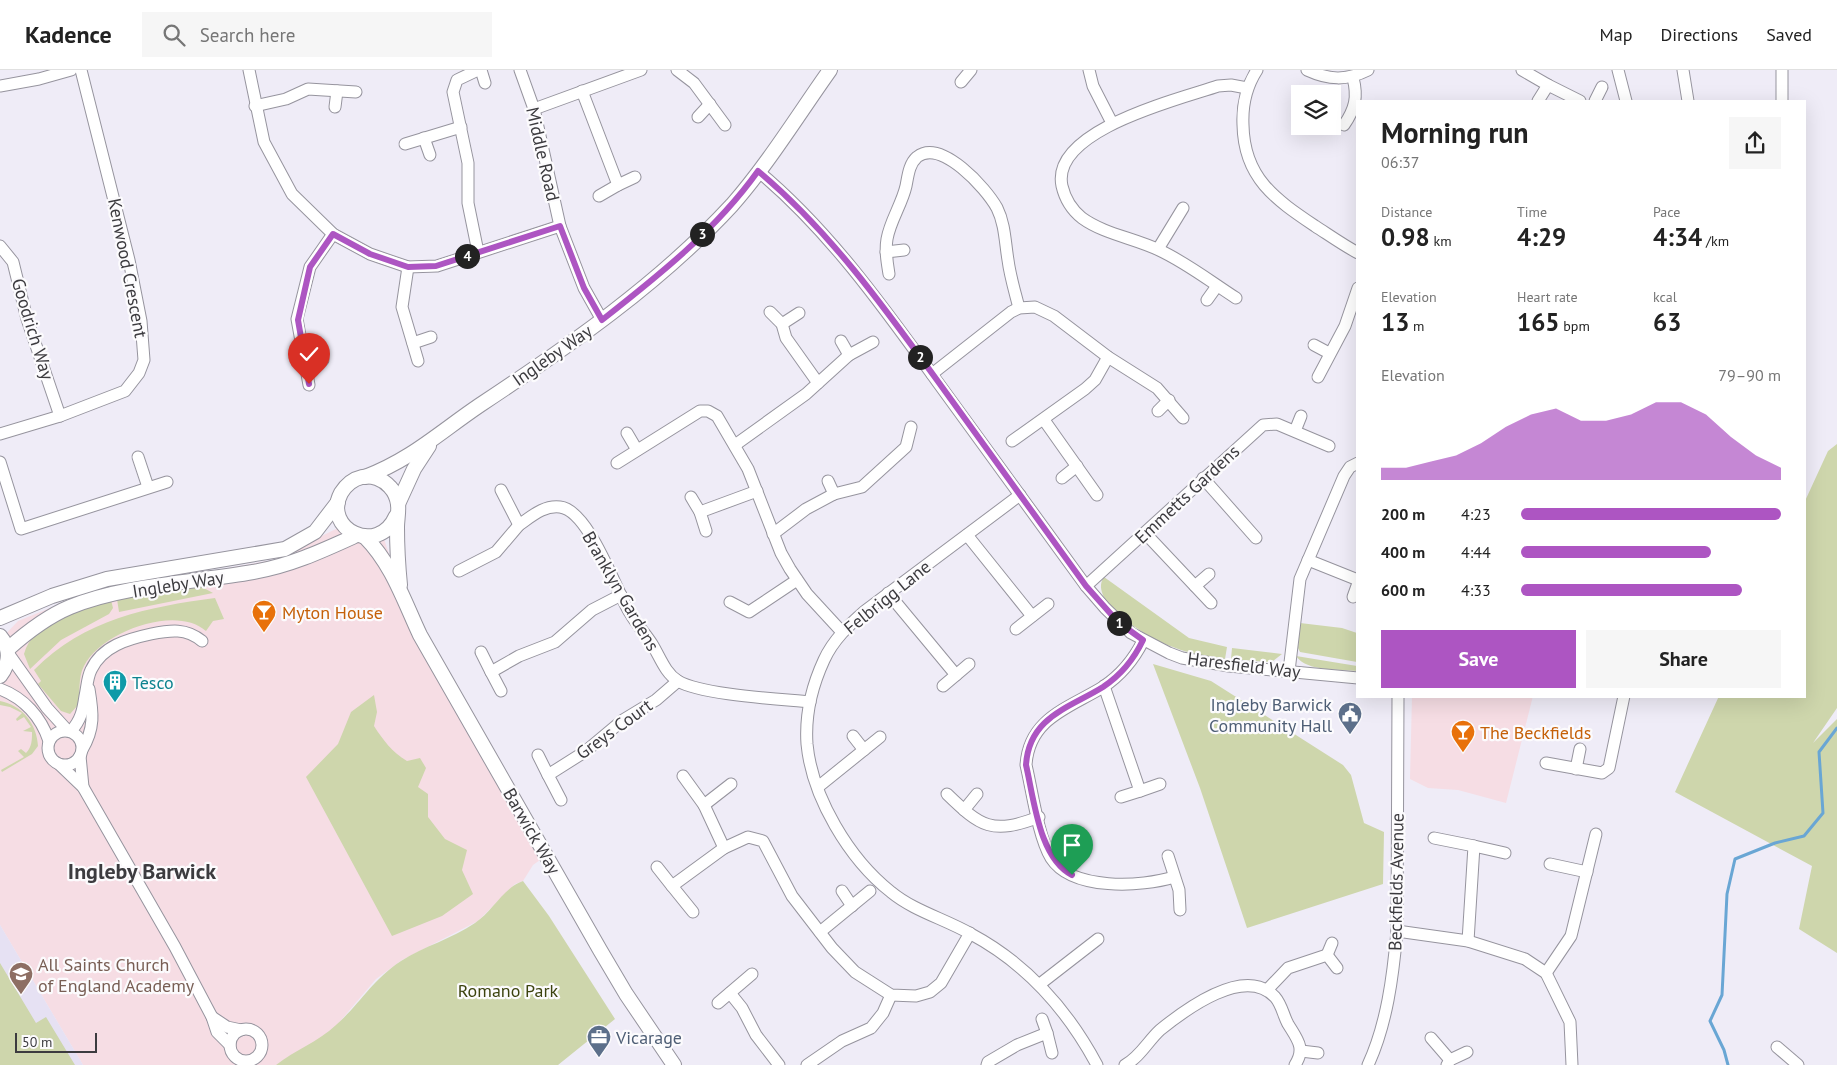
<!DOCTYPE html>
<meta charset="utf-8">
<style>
body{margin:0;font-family:"PT Sans",sans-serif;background:#f6f6f6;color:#222;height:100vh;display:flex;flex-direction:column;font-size:19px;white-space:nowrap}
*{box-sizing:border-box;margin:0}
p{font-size:16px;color:#767676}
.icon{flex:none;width:28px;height:28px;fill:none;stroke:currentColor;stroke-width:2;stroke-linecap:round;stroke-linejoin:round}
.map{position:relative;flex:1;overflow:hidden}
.sheet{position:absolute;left:1356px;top:30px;width:450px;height:598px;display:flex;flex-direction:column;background:#fff;border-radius:0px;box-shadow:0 5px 20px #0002}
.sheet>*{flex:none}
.controls{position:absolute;left:1291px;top:15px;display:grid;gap:10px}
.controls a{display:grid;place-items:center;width:50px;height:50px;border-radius:0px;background:#fff;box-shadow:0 5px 20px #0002;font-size:25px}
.scale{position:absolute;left:15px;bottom:12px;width:82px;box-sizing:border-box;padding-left:5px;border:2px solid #3c3b3f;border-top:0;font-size:14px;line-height:18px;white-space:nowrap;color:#3c3b3f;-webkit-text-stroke:4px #fcfbfd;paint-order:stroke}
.pin{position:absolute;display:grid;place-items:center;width:42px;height:42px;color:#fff;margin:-51px -21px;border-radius:50% 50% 50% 0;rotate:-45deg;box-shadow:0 0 5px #0007}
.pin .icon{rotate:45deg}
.km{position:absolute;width:25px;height:25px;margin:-12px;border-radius:50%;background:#222;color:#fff;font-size:14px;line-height:25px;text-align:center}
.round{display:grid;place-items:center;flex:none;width:52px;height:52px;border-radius:0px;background:#f6f6f6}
.head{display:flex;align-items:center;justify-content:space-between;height:85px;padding:0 25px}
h1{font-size:28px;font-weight:600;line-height:38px}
.stats{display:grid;grid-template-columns:repeat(3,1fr);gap:8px;height:85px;padding:5px 25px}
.stats div{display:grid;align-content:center}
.stats b{font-size:25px;font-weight:600}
.stats small{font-size:14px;font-weight:400}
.stats p{font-size:14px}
.chart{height:140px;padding:10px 25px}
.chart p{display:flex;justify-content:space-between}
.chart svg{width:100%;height:90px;margin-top:5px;fill:#ad55c2;opacity:.7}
.button{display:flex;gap:10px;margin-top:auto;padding:10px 25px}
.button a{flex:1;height:58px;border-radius:0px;background:#ad55c2;color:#fff;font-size:20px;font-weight:600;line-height:58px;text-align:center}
.button a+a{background:#f6f6f6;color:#222}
ul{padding:0 25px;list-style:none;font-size:16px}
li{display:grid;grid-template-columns:80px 60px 1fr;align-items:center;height:38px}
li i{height:12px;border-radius:6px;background:#ad55c2}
header{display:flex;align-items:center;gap:30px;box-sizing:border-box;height:70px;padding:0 25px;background:#fff;border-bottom:1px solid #e0e0e0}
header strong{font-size:24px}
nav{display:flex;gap:28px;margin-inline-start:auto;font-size:18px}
.search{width:350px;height:45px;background:#f6f6f6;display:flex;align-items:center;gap:12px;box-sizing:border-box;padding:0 18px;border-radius:0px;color:#767676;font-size:19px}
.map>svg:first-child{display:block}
</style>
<header>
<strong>Kadence</strong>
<div class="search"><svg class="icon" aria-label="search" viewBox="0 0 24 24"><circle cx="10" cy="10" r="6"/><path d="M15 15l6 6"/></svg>Search here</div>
<nav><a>Map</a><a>Directions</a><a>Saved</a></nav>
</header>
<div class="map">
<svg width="1837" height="995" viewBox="0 0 1837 995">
<rect width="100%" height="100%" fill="#efecf7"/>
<!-- commercial -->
<g fill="#f6dde4">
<path d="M 344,455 L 382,463 L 406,535 L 547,785 L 533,795 L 523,811 L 515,814 L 478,851 L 402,890 L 376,909 L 337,955 L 314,974 L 276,995 L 83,995 L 0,855 L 0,570 L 18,551 L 87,523 L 273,490 Z"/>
<path d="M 1412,626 L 1533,626 L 1506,733 L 1458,720 L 1428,718 L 1410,709 Z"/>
</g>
<!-- built -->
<path fill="#e6e1f3" d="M 0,855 L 83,995 L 0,995 Z"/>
<!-- green -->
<g fill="#ced6ac">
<path d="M 1837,374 L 1837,638 L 1813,673 L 1837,649 L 1837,883 L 1799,859 L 1812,796 L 1675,722 L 1719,626 L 1805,626 L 1805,431 L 1828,381 Z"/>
<path d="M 1104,507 L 1189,568 L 1227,577 L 1225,589 C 1207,586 1190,584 1173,577 C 1153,571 1086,532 1104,507 Z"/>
<path d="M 200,516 L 213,523 L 119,542 L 117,529 Z"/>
<path d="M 215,528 L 224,549 L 213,551 L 206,561 C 176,534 101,562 84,596 C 78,607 80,622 79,634 L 70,644 L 61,641 L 38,614 L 41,611 L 34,600 C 84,549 148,537 215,528 Z"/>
<path d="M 111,530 L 113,538 L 109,544 L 61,570 L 30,599 L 24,584 C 33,550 82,540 111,530 Z"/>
<path d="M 1300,553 L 1342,558 L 1357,563 L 1357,592 L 1300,582 L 1298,578 Z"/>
<path d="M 1232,578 L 1282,584 L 1273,591 L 1267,592 L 1231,589 Z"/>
<path d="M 1296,586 L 1357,596 L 1357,601 C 1339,599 1307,602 1296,586 Z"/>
<path d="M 1153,594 L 1211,611 L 1343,695 L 1351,705 L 1364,753 L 1384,762 L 1383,814 L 1247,858 L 1200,718 Z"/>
<path d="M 374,625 L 377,642 L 374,656 C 383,670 392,682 407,691 L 420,688 L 426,698 L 418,717 L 428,724 L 428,747 L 445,769 L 467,780 L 462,800 L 473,824 L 442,846 L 392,866 L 306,707 L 338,674 L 351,642 Z"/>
<path d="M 0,631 C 22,635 37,654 38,676 L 32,684 L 2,702 L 1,700 L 24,687 L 18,681 L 21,679 L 26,683 C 32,677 32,670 32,662 L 23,661 L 31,657 L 24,647 L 17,651 L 16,649 L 22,643 L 10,637 L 0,635 Z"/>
<path d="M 523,811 L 549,846 L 615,949 L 558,995 L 276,995 C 295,980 318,972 336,955 C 361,933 371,911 401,891 C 424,876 452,869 475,853 C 493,841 503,818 523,811 Z"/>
<path d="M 0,893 L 36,953 L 46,947 L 75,995 L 0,995 Z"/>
</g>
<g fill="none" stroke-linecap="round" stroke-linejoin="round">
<!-- stream -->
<path stroke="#69a6d4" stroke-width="3" d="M 1728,995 L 1724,980 L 1710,951 L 1722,925 L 1727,824 L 1735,789 L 1775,773 L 1804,766 L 1823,743 L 1819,682 L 1837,658"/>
<defs>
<g id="minor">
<path d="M 249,0 L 264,72 L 292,124 L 333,164 L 370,184 L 408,197 L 437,196 L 560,156"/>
<path d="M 478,0 L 457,10 L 453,22 L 468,93 L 468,133 L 478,182"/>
<path d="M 481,0 L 485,13"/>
<path d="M 520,0 L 534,39 L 560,156 L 584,218 L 602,250"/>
<path d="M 677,0 L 694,13 L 725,55"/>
<path d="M 1089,0 L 1093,16 L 1112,53"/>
<path d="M 1257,0 C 1246,17 1242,34 1243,55 C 1244,108 1275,129 1315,156 C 1329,165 1343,175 1358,183"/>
<path d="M 1307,0 C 1329,10 1346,11 1368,0"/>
<path d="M 1522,0 L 1548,15 L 1538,31"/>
<path d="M 1618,0 L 1626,31"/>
<path d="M 1683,0 L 1688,31"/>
<path d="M 961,12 L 971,0"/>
<path d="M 1548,15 L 1580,31"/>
<path d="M 0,16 L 39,9 L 71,0"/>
<path d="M 582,21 L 618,115 L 635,107"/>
<path d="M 1595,31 L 1602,17"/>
<path d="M 1782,31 L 1782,0"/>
<path d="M 255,36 L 286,29 L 308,19 L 356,22"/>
<path d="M 335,37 L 337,21"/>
<path d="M 534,39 L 641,0"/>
<path d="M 698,47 L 710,34"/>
<path d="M 1344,55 C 1355,39 1358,27 1353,8"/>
<path d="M 424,68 L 430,85"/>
<path d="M 405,74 L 461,57"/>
<path d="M 758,101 C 829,160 885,239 939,314 C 988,381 1037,449 1086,516 L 1105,538 L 1131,563 L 1169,583 L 1182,588 L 1229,596 L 1358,608"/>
<path d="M 599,126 L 618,115"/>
<path d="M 0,176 L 13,192 L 27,249 L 60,346"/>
<path d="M 1158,179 L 1183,138"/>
<path d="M 886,182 L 904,180"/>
<path d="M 408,197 L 402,237 L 418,291"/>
<path d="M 889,204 C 887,192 885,181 887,169 C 890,151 902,134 906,116 C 908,106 909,94 917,87 C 941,68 986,118 997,138 C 1005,154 1005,172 1008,190 C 1010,206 1015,222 1019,238"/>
<path d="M 1236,228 C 1211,212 1187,193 1159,180 C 1134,168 1104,164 1082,148 C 1072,140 1065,129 1062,116 C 1050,60 1180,29 1218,16 L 1231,15 L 1247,18"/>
<path d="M 1207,230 L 1217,216"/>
<path d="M 770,242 L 782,254 L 786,268 L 818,313"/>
<path d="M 782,254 L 799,243"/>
<path d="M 841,271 L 849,285"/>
<path d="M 413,273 L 431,267"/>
<path d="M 1314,275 L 1329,283"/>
<path d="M 303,292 L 323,290"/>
<path d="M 932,304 L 1011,242 L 1019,238 L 1035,237 L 1054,246 L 1108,287 L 1157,318 L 1183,348"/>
<path d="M 1318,307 L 1345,256 L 1358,218"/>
<path d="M 309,315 L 297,249 L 310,197 L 333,164"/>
<path d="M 1158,341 L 1169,330"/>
<path d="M 1044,350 L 1097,425"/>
<path d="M 1295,361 L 1301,346"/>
<path d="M 627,363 L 637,380"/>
<path d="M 0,364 L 60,346 L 125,321 L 139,303 L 144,290 L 141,251 L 129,190 L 81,0"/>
<path d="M 1012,371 L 1085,319 L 1095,310 L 1108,287"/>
<path d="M 735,375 L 806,324 L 849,285 L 873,272"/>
<path d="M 138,387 L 148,417"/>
<path d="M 0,392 L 21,459 L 167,412"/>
<path d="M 617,393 L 700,341 L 708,341 L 717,346 L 748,399 L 781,483 L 790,499 L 807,524 L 842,562"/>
<path d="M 1062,408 L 1077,396"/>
<path d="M 1203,408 L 1256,468"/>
<path d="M 828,411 L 834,424"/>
<path d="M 501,420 L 519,455 C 532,446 544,435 560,437 C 589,440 616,521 630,543 C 636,554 645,563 652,574 C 660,587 665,603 678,611 C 702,625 780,629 810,632"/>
<path d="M 1020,425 L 865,541 C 849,555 833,570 824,590 C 812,616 805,645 807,674 C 812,727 849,789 891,822 C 914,841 945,849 971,864 C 1027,894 1067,939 1097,995"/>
<path d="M 691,427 L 700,442 L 706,461"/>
<path d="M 700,442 L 757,421"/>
<path d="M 1145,463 L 1211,533"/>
<path d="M 773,464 L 806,439 L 834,424 L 862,417 L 906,377 L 911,357"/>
<path d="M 967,465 L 1032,546"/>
<path d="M 1308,490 L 1358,510"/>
<path d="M 459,501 L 496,482 L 519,455"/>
<path d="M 1086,516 L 1263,355 L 1277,354 L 1329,376"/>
<path d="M 1195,516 L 1209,504"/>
<path d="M 888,523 L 956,605"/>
<path d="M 1353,527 L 1358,513"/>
<path d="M 730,532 L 749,542 L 797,510"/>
<path d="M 1016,559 L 1048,534"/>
<path d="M 1143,571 C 1134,589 1121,605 1103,617 C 1069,638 1029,648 1026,695 C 1032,720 1038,766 1051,788 C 1072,821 1142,817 1174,807"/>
<path d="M 481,582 L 491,602"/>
<path d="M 8,583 L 47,638 L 67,660"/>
<path d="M 1289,601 L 1300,509 L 1344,406 L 1350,397 L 1358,393"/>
<path d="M 943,616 L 969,594"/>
<path d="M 1104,616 L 1140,721 L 1121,727"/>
<path d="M 0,619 C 24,628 41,647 49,671"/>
<path d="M 501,621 L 491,602 L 519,586 L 555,572 L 592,540 L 621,525"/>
<circle cx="65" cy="678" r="17"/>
<path d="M 71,661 C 81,650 83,640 85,626 C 87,618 87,608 91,600 C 102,576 128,569 151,564 C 171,560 186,558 202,571"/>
<path d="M 853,666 L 864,680"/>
<path d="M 82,680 C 95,658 93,643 89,619"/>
<path d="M 538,685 L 548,705"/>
<path d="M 80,686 L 83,717"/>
<path d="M 1546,693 L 1602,703 L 1609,698 L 1624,626"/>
<path d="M 59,694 L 83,717 L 175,877 L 212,947 L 217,962 L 230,975"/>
<path d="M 1576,699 L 1580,679"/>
<path d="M 683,706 L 704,735 L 724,778 L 748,767 L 763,771 L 792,826 L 832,878 L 855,902 L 891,925 L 916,926 L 930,922 L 941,913 L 970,863"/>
<path d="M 818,717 L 880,667"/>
<path d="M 1140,721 L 1160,714"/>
<path d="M 947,724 C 981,757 992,765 1039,747"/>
<path d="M 561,730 L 548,705 L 586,681 L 623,650 L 656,630 L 678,611"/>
<path d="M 704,735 L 731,714"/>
<path d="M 964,740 L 977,724"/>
<path d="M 1434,768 L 1474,776"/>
<path d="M 1168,786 L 1179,820 L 1180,840"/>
<path d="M 1550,794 L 1587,802"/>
<path d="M 657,797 L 672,816"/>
<path d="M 842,821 L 852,836"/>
<path d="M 693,842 L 672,816 L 724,778"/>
<path d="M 1397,861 L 1468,871 L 1525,889 L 1546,903 L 1570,952 L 1572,995"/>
<path d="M 820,862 L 870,821"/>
<path d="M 1468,871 L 1474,776 L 1505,783"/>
<path d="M 1327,885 L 1332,873"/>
<path d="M 1546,903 L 1571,866 L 1596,764"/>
<path d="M 1040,914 L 1098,869"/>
<path d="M 1267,920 L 1288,898 L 1327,885 L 1337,898"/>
<path d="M 730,923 L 742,938 L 756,965 L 779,995"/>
<path d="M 718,933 L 752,904"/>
<path d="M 212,947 L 227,957 L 241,960"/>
<path d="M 1042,949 L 1047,963"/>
<circle cx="246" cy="975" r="16"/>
<path d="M 1431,968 L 1450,990"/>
<path d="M 1777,977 L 1798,995"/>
<path d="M 1301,981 L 1318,983"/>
<path d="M 807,995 L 842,971 L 871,958 L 883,943 L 891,925"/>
<path d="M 987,995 L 988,992 L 1017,975 L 1047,963 L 1052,983"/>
<path d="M 1125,995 C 1140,987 1148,971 1160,960 C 1186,939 1245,895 1275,927 C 1282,935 1283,945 1288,954 C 1297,969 1306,978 1295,995"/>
<path d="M 1368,995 C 1387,954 1393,906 1397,861 L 1398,626"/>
<path d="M 1447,995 L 1450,990 L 1467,982"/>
</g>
<g id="tertiary">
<path d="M 365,407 C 412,389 440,362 480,335 C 569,276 659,214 732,135 C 768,94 798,45 830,0"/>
<path d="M 398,434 L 414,399 L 429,376"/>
<path d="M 396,446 C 378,487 322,459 341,423 C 346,415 353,409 362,407 C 372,405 383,409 390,417 C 394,421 397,428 398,434 C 399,441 397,450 397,457 C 397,476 398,495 400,515"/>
<path d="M 365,467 C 392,494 404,531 420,565 L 600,880 L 626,924 L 674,995"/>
<path d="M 0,548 L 52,526 L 107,509 L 285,479 L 315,462 L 338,432"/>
<path d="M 0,566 C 11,579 10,593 0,606"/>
<path d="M 8,579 C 27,562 46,547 70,537 C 122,515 197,512 253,502 C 290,496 324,480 357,465"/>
</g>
</defs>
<!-- minor casing -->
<use href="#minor" stroke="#96949e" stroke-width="13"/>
<!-- tertiary casing -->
<use href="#tertiary" stroke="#96949e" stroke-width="16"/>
<!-- minor -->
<use href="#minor" stroke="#fff" stroke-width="11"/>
<!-- tertiary -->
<use href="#tertiary" stroke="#fff" stroke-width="14"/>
</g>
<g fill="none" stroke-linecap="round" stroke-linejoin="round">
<defs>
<path id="route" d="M 309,314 L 298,250 L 310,197 L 333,164 L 370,184 L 408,197 L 436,196 L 560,156 L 584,218 L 602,250 C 658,206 716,160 758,101 C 830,161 887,241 942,317 C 990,383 1038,450 1086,516 L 1118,552 L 1143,570 C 1134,589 1121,605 1103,617 C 1069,638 1029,647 1026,695 C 1034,729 1039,788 1072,805"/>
</defs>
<!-- route casing -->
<use href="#route" stroke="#fff" stroke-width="10"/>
<!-- route -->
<use href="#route" stroke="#ad55c2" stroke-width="6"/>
</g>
<!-- icons -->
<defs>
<symbol id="bar-pin" viewBox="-11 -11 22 30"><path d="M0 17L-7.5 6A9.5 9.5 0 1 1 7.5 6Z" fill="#e8710a" stroke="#fcfbfd"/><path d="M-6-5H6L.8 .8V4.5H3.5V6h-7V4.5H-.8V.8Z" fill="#fff"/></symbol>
<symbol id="building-pin" viewBox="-11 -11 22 30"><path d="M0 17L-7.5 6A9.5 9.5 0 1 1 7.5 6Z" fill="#0f9aa8" stroke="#fcfbfd"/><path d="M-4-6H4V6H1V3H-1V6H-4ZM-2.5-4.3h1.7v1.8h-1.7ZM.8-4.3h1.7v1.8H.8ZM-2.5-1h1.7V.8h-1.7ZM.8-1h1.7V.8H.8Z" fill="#fff"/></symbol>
<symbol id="civic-pin" viewBox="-11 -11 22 30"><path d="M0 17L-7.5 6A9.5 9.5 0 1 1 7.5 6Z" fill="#5c6f8a" stroke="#fcfbfd"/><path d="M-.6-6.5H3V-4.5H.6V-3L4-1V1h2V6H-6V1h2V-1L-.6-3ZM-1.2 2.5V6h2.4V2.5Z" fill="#fff"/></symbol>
<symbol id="school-pin" viewBox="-11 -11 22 30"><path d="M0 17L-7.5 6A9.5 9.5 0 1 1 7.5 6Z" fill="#8d6e63" stroke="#fcfbfd"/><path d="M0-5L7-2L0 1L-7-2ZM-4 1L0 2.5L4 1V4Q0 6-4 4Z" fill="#fff"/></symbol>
<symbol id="office-pin" viewBox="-11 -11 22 30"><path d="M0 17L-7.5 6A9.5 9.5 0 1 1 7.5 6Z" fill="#5c6f8a" stroke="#fcfbfd"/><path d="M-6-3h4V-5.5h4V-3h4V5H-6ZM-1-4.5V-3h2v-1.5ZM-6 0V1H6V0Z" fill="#fff"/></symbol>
</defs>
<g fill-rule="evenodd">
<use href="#bar-pin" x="250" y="528" width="28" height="38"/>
<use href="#building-pin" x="101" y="598" width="28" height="38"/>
<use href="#civic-pin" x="1336" y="630" width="28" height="38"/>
<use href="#bar-pin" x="1449" y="648" width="28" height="38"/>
<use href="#school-pin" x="7" y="890" width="28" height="38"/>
<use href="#office-pin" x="585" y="953" width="28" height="38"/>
</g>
<g text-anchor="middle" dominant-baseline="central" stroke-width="4.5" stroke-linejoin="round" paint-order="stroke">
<!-- street labels -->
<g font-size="18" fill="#3c3b3f" stroke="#fcfbfd">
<text transform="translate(543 84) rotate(77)">Middle Road</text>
<text transform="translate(128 198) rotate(79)">Kenwood Crescent</text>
<text transform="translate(33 259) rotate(73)">Goodrich Way</text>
<text transform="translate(552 285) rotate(-35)">Ingleby Way</text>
<text transform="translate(1187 424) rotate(-43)">Emmetts Gardens</text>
<text transform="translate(178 514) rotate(-9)">Ingleby Way</text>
<text transform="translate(621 521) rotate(60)">Branklyn Gardens</text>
<text transform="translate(887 527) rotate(-39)">Felbrigg Lane</text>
<text transform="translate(1244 595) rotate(7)">Haresfield Way</text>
<text transform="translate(614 659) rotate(-36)">Greys Court</text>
<text transform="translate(532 761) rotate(60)">Barwick Way</text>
<text transform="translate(1396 812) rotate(-89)">Beckfields Avenue</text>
</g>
<!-- food labels -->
<g font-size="18" fill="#c56008" stroke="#fcfbfd" text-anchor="start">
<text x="282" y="542">Myton House</text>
<text x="1480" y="662">The Beckfields</text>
</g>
<!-- culture labels -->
<g font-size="18" fill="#0d838f" stroke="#fcfbfd" text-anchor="start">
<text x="132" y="612">Tesco</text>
</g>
<!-- service labels -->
<g font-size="18" fill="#4e5e75" stroke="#fcfbfd" text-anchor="end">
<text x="1332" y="634">Ingleby Barwick<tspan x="1332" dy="21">Community Hall</tspan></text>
<text x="616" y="967" text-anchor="start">Vicarage</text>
</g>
<!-- education labels -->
<g font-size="18" fill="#785e54" stroke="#fcfbfd" text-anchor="start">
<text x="38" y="894">All Saints Church<tspan x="38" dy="21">of England Academy</tspan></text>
</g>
<!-- park labels -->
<g font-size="18" fill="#3c430e" stroke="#fcfbfd">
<text x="508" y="920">Romano Park</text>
</g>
<!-- district labels -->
<g font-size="22" font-weight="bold" fill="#3c3b3f" stroke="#fcfbfd">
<text x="142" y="801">Ingleby Barwick</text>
</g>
</g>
</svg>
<div class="controls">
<a><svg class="icon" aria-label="layers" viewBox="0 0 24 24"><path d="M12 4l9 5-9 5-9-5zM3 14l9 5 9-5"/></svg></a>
</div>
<div class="scale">50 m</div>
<div class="pin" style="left:1072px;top:805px;background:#1e9e55"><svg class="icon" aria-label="arrive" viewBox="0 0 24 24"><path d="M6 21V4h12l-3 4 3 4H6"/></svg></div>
<div class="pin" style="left:309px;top:314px;background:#d93025"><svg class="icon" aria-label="check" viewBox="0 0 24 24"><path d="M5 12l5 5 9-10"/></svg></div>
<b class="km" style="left:1119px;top:553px">1</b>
<b class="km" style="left:920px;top:287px">2</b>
<b class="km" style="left:702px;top:164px">3</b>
<b class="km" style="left:467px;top:186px">4</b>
<section class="sheet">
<div class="head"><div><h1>Morning run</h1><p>06:37</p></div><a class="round"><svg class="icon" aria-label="share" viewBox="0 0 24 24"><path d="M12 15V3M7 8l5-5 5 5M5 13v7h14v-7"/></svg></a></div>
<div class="stats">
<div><p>Distance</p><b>0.98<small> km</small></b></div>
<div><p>Time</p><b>4:29</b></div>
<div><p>Pace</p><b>4:34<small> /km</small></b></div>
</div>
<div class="stats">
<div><p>Elevation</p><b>13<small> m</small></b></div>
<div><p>Heart rate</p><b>165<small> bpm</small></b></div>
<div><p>kcal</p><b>63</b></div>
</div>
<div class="chart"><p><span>Elevation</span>79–90 m</p>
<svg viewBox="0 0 160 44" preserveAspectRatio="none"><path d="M0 44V38L10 38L20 35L30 32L40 26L50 18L60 12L70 9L80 15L90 15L100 12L110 6L120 6L130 12L140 23L150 32L160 38V44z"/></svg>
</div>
<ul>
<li><b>200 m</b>4:23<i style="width:100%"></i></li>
<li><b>400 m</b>4:44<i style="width:73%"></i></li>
<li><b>600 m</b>4:33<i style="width:85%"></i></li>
</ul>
<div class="button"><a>Save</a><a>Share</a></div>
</section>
</div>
